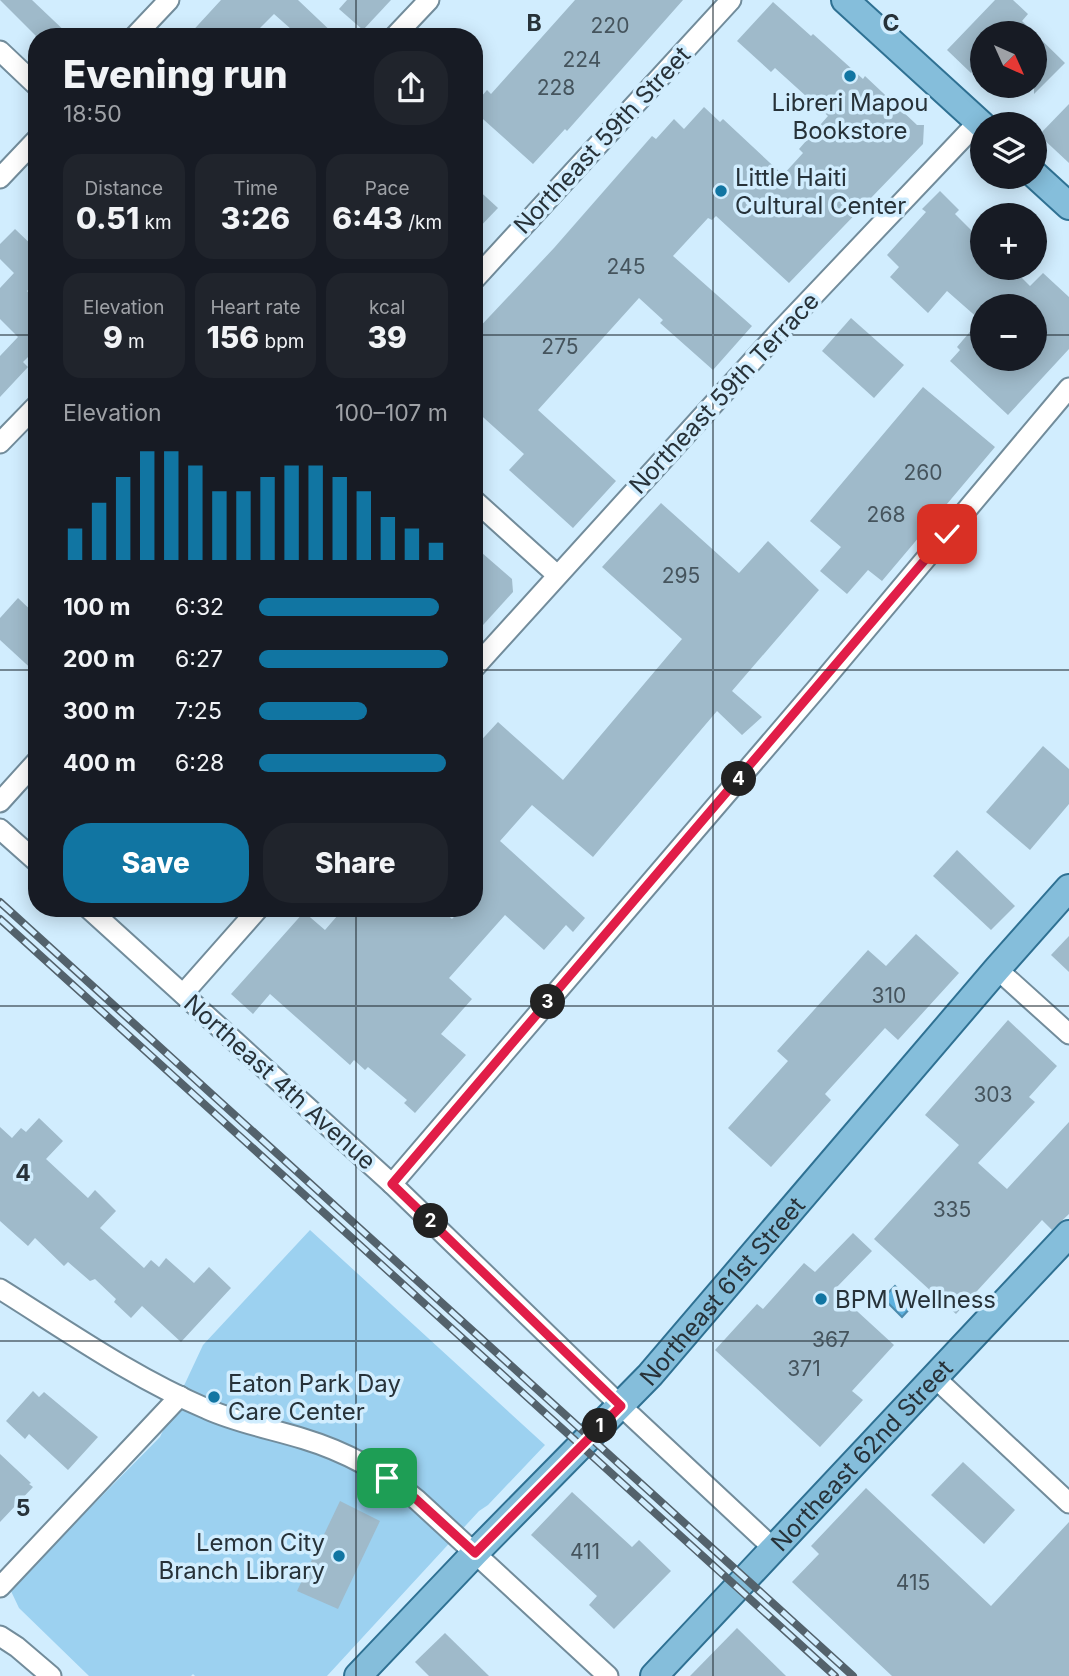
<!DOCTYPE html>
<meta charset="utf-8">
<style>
body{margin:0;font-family:Inter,sans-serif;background:#20242c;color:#f1f3f6;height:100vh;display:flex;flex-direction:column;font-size:26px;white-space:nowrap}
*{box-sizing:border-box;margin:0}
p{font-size:23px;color:#9ea1a6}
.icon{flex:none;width:38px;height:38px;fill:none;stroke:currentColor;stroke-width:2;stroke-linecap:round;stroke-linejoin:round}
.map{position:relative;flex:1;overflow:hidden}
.drawer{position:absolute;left:28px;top:28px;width:455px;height:889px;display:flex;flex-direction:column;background:#171b24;border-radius:28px;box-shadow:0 4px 18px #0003}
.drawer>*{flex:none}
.needle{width:46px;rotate:135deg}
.tools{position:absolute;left:970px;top:21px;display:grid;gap:14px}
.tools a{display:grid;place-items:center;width:77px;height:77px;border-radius:50%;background:#171b24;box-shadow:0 4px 18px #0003;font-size:35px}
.pin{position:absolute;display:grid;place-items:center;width:60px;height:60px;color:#fff;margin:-30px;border-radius:14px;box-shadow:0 4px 10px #0006}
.km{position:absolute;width:35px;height:35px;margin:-18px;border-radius:50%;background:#222;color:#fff;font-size:19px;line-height:35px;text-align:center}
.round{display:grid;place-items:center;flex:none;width:74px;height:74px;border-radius:28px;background:#20242c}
.overview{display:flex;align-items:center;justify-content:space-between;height:119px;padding:0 35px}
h1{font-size:38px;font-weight:800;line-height:52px}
.stats{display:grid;grid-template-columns:repeat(3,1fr);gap:10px;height:119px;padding:7px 35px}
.stats div{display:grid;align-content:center;border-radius:18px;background:#20242c;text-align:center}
.stats b{font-size:30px;font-weight:800}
.stats small{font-size:19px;font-weight:400}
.stats p{font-size:19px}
.chart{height:196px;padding:14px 35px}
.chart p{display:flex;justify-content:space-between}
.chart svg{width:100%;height:126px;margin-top:7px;stroke:#1175a2;stroke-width:6}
.button{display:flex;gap:14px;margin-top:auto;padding:14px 35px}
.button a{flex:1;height:80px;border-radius:28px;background:#1175a2;color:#fff;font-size:28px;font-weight:800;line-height:80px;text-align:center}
.button a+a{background:#20242c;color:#f1f3f6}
ul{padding:0 35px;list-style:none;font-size:23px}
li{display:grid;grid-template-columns:112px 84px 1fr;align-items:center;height:52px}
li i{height:18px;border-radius:9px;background:#1175a2}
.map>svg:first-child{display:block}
</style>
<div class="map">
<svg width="1069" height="1676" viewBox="0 0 1069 1676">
<rect width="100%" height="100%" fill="#d1edfe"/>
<!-- green -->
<path fill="#9cd1f0" d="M 310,1230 L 545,1445 L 488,1505 L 479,1511 L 327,1676 L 195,1676 L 193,1674 L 191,1676 L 89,1676 L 19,1608 L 10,1589 L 160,1437 L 203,1345 Z"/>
<!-- water -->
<path fill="#5cb1df" stroke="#4c8bad" stroke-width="2" d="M 895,1286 L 914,1304 L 902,1317 L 883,1298 Z"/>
<!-- building -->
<g fill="#9fbaca" fill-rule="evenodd">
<path d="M 0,0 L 32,0 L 71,37 L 37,37 Z"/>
<path d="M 221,0 L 298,0 L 337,37 L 300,37 L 274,14 L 251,37 L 187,37 Z"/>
<path d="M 347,0 L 391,0 L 363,30 L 339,9 Z"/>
<path d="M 575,0 L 683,0 L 567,131 L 565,129 L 533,164 L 474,111 L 474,105 L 487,90 L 491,94 Z"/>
<path d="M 995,0 L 1013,0 L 1028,14 L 1022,21 L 1065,63 L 1034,94 L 1034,33 L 982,33 L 982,62 L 971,73 L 947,50 Z"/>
<path d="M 773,2 L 811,36 L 813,34 L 863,79 L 865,76 L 917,125 L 924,125 L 923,144 L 789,283 L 716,216 L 712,220 L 708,218 L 673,256 L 752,326 L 713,370 L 660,323 L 663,320 L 639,298 L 538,410 L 616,481 L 573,528 L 509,470 L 524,454 L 474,409 L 474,333 L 554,248 L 652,136 L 656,139 L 674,119 L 684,129 L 704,107 L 720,122 L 723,119 L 783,175 L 803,153 L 799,149 L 828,116 L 775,68 L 771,72 L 737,41 Z"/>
<path d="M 1069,104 L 1069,163 L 1039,135 Z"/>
<path d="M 474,186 L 498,208 L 474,233 Z"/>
<path d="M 940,191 L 959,210 L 955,214 L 982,241 L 982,268 L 1012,268 L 1030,286 L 1043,273 L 1069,297 L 1069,349 L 1008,415 L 950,361 L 960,350 L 957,347 L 980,320 L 947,291 L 928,313 L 890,277 L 899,267 L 887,255 L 926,212 L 922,209 ZM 982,306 L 1034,306 L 1034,359 L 982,359 Z"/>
<path d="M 15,229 L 37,250 L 37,281 L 27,291 L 37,301 L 37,348 L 23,362 L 28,367 L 0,397 L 0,356 L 18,337 L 0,319 L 0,288 L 14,273 L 0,259 L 0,244 Z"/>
<path d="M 851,318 L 904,365 L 874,398 L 822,351 Z"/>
<path d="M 923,387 L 995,447 L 882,581 L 868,570 L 847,594 L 820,571 L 841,547 L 810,521 Z"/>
<path d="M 661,503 L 739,573 L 768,541 L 819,590 L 732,691 L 762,717 L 742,735 L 717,711 L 593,857 L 532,805 L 500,841 L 585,918 L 573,932 L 566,925 L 544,950 L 505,915 L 449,978 L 472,999 L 441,1034 L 466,1055 L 415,1113 L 404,1103 L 407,1100 L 368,1067 L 365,1070 L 354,1060 L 350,1065 L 270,994 L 253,1014 L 231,994 L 304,912 L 325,930 L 344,908 L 440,908 L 452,919 L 462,908 L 474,908 L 474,748 L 498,722 L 563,780 L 682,639 L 602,567 Z"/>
<path d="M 474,546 L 512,579 L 513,592 L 474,635 Z"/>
<path d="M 18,598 L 37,616 L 37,674 L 0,640 L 0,618 Z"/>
<path d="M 1043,746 L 1069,769 L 1069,804 L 1030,850 L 986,812 Z"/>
<path d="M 957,850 L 1015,906 L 991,930 L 933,876 Z"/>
<path d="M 916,934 L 959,973 L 898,1040 L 885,1028 L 825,1094 L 831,1100 L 771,1167 L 728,1128 L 788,1061 L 777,1051 L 868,950 L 886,966 Z"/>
<path d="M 1069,936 L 1069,972 L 1051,955 Z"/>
<path d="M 1008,1020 L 1057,1066 L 1029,1097 L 1035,1102 L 978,1163 L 1007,1189 L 1069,1122 L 1069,1214 L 1052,1230 L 1042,1220 L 956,1314 L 874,1239 L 959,1145 L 925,1115 Z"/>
<path d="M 39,1118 L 63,1141 L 46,1159 L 88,1198 L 95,1190 L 116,1211 L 100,1228 L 144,1268 L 151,1260 L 159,1267 L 166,1258 L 194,1283 L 209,1267 L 231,1288 L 181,1342 L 142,1306 L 131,1318 L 114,1302 L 116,1299 L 95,1279 L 90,1281 L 68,1262 L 64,1266 L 35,1238 L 28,1246 L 0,1221 L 0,1127 L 12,1138 L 21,1128 L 26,1132 Z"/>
<path d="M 853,1233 L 872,1251 L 834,1290 L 894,1345 L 852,1391 L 863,1400 L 820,1447 L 715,1350 L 757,1304 L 763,1309 L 804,1263 L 815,1272 Z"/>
<path d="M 33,1391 L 39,1397 L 44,1392 L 98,1437 L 68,1470 L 29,1434 L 25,1439 L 6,1421 Z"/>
<path d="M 0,1454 L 31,1483 L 29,1484 L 33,1487 L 0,1522 Z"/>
<path d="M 963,1462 L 1015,1510 L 984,1544 L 931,1495 Z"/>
<path d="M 866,1488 L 991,1606 L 1069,1522 L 1069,1676 L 892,1676 L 792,1582 L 819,1554 L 811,1546 Z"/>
<path d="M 572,1492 L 632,1547 L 639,1540 L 671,1571 L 614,1629 L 589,1605 L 597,1596 L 531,1535 Z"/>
<path d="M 340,1501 L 380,1521 L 338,1609 L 297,1591 Z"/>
<path d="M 737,1628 L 786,1676 L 690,1676 Z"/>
<path d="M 445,1633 L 489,1676 L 429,1676 L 415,1662 Z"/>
</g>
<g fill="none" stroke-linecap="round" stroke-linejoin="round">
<defs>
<g id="minor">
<path d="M 134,37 L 169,0"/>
<path d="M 394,37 L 429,0"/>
<path d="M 0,51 L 37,86"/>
<path d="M 0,178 L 37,139"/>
<path d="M 474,280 L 731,0"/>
<path d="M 0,443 L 37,405"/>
<path d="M 474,500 L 557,575"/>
<path d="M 474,668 L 778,333 L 978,122"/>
<path d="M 0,802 L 37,761"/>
<path d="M 0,829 L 37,862"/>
<path d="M 88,908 L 392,1184 L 621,1406 L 772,1547"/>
<path d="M 997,969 L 1069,1034"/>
<path d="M 183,994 L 259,908"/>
<path d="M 392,1184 L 818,687 L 1069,388"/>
<path d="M 0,1289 C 67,1331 134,1378 207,1409 C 238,1423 272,1429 304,1439 C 344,1451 385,1473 416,1499 L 608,1676"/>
<path d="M 933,1376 L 1069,1503"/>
<path d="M 0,1587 L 180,1396"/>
<path d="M 0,1636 L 17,1647 L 51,1676"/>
</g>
<g id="major">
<path d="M 845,0 L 982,125"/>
<path d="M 1034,174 L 1069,206"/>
<path id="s1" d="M 358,1676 L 475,1553 L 650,1375 L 997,969 L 1069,888"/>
<path id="s2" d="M 654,1676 L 1069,1234"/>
</g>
</defs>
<!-- minor casing -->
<use href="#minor" stroke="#728c9b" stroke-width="23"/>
<!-- major casing -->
<use href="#major" stroke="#2f7193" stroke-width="30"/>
<!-- minor -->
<use href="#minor" stroke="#fff" stroke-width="19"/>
<!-- major -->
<use href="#major" stroke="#85bedb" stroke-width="26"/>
<defs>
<g id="rail">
<path d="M 0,902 L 853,1676"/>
<path d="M 0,919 L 835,1676"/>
</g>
</defs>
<!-- rail casing -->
<use href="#rail" stroke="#53626c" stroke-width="8"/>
<!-- rail -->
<use href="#rail" stroke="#d1edfe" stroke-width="5" stroke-dasharray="16" stroke-linecap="butt"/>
</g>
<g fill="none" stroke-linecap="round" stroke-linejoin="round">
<defs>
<path id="route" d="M 387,1478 L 416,1499 L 475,1553 L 621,1406 L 392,1184 L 947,534"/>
</defs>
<!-- route casing -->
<use href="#route" stroke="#fff" stroke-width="14"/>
<!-- route -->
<use href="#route" stroke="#e11d48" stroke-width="9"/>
</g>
<!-- grid -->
<path fill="none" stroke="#273239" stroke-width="2" stroke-opacity="0.55" d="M 356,0 L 356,37M 713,0 L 713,1676M 0,335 L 37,335M 474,335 L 982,335M 1034,335 L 1069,335M 0,670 L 37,670M 474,670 L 1069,670M 356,908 L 356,1676M 0,1006 L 1069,1006M 0,1341 L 1069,1341"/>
<!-- markers -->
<g fill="#1175a2" stroke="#d1edfe" stroke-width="2.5">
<circle cx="850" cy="76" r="7"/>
<circle cx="721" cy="191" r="7"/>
<circle cx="821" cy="1299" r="7"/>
<circle cx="214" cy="1397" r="7"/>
<circle cx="339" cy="1556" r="7"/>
</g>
<g text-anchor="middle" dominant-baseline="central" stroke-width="7" stroke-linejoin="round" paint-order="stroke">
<!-- number labels -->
<g font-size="21" fill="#45545d">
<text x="610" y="25">220</text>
<text x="582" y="59">224</text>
<text x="556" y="87">228</text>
<text x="626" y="266">245</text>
<text x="560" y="346">275</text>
<text x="923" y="472">260</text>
<text x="886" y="514">268</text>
<text x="681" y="575">295</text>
<text x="889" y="995">310</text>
<text x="993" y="1094">303</text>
<text x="952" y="1209">335</text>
<text x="831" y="1339">367</text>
<text x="804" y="1368">371</text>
<text x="585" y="1551">411</text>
<text x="913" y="1582">415</text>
</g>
<!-- poi labels -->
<g font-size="24" fill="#273239" stroke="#d1edfe" text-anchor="start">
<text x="850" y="102" text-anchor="middle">Libreri Mapou<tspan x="850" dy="28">Bookstore</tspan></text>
<text x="735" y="177">Little Haiti<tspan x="735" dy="28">Cultural Center</tspan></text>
<text x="835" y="1299">BPM Wellness</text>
<text x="228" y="1383">Eaton Park Day<tspan x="228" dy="28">Care Center</tspan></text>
<text x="325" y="1542" text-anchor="end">Lemon City<tspan x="325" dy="28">Branch Library</tspan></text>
</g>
<!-- street labels -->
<g font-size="24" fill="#273239" stroke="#d1edfe">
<text transform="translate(602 140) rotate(-47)">Northeast 59th Street</text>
<text transform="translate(724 393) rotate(-47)">Northeast 59th Terrace</text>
<text transform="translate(280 1082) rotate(42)">Northeast 4th Avenue</text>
<text stroke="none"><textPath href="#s1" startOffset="530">Northeast 61st Street</textPath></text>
<text stroke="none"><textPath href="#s2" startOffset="303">Northeast 62nd Street</textPath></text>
</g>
</g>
<g font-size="23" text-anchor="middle" font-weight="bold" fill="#273239" stroke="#d1edfe" stroke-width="7" stroke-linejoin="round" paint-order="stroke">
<text x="534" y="31">B</text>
<text x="891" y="31">C</text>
<text x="23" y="1181">4</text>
<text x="23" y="1516">5</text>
</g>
</svg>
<div class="tools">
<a><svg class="needle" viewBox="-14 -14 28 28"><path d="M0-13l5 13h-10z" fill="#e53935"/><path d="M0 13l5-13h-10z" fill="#9ea1a6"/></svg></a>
<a><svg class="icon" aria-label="layers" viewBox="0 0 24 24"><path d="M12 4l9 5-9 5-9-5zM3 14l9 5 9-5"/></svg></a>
<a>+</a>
<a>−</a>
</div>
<div class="pin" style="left:387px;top:1478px;background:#1e9e55"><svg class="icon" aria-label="arrive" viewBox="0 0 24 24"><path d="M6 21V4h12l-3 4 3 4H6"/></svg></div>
<div class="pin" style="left:947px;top:534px;background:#d93025"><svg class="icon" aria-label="check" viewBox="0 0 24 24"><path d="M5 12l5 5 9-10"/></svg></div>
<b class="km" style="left:600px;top:1426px">1</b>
<b class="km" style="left:431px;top:1221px">2</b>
<b class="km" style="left:548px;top:1002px">3</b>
<b class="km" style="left:739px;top:779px">4</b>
<section class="drawer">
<div class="overview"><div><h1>Evening run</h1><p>18:50</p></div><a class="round"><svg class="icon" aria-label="share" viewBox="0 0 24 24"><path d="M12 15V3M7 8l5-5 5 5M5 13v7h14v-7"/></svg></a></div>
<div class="stats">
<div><p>Distance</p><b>0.51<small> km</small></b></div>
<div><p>Time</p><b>3:26</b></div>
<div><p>Pace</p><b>6:43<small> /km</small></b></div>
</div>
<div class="stats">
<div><p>Elevation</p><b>9<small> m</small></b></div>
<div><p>Heart rate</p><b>156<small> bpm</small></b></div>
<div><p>kcal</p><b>39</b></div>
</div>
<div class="chart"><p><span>Elevation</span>100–107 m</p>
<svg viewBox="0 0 160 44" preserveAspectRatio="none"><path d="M5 44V33M15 44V24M25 44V15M35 44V6M45 44V6M55 44V11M65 44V20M75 44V20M85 44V15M95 44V11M105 44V11M115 44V15M125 44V20M135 44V29M145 44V33M155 44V38"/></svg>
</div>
<ul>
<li><b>100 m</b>6:32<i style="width:95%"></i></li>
<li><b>200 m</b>6:27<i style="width:100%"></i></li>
<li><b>300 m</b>7:25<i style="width:57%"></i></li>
<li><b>400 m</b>6:28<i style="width:99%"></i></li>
</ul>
<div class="button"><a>Save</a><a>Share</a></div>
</section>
</div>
